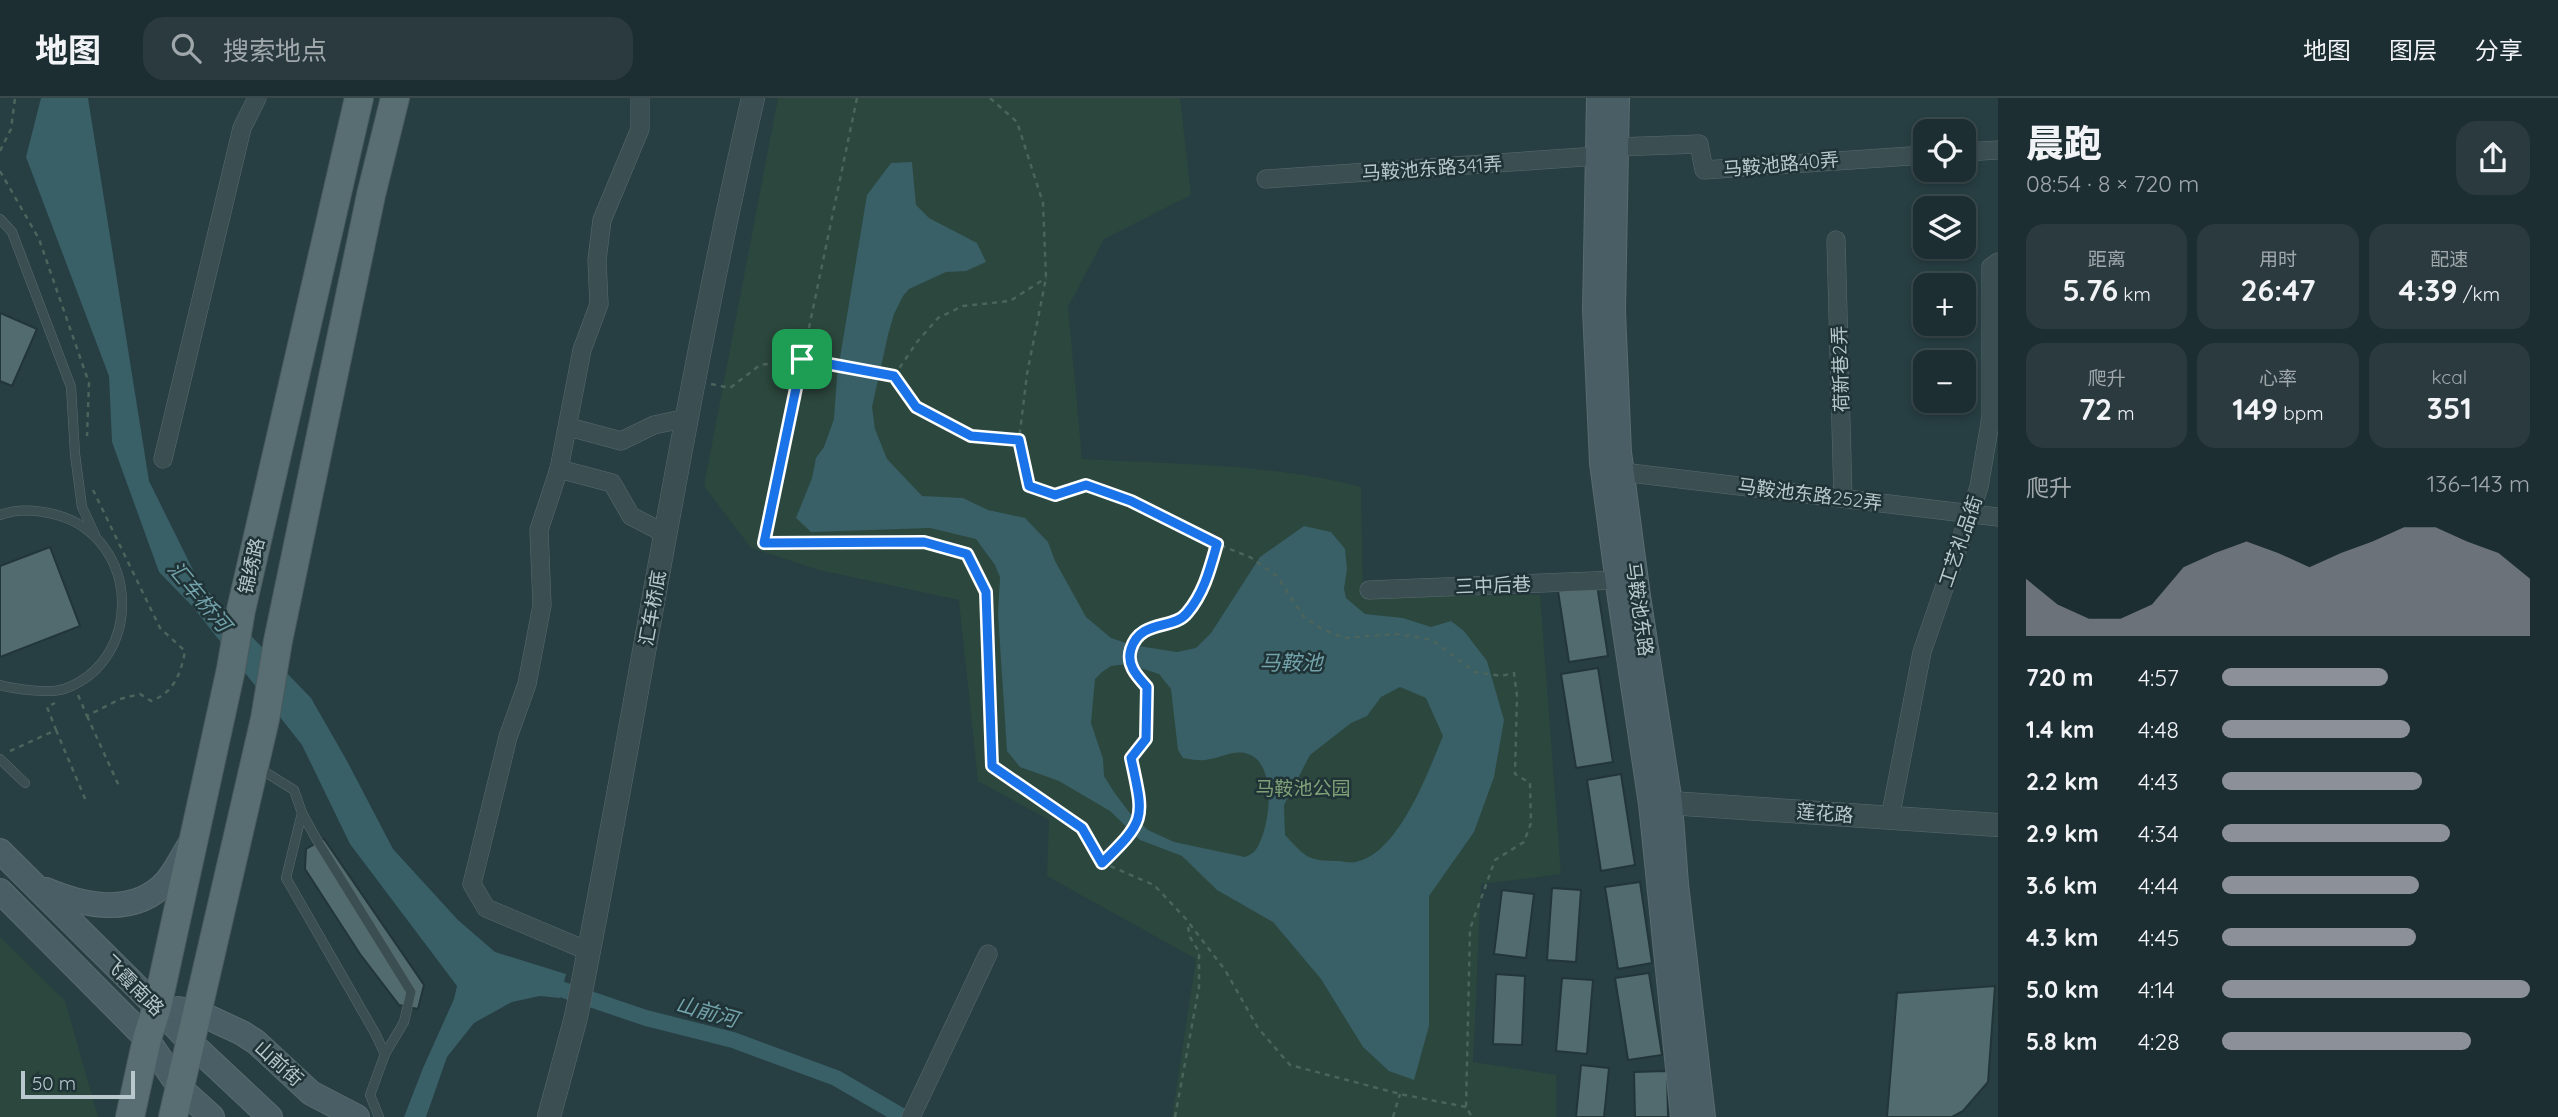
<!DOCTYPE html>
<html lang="zh">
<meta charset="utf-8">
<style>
body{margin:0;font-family:Quicksand,"Noto Sans SC",sans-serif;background:#2a3a3e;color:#f1f3f6;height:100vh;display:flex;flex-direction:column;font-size:26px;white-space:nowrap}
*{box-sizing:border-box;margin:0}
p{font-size:23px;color:#a0a8ac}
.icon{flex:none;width:38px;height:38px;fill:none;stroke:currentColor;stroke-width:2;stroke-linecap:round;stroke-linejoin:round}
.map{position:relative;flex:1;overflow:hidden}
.details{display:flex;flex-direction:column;background:#1d2e32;width:560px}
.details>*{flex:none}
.fabs{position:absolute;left:1913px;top:21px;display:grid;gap:14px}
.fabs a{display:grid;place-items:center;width:63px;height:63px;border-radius:14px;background:#1d2e32;box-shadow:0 4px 10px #0003,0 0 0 2px #3b4a4d;font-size:35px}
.scale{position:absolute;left:21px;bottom:18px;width:114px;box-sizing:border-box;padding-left:7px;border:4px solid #b8c8cc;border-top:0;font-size:19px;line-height:24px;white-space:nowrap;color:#b8c8cc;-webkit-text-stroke:5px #203337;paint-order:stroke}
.pin{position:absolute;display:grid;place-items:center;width:60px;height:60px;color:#fff;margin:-30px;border-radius:14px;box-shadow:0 4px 10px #0006}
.round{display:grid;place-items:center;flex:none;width:74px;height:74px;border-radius:21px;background:#2a3a3e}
.headline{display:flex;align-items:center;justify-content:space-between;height:119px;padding:0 28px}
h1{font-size:38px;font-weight:800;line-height:52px}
.figures{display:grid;grid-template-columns:repeat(3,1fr);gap:10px;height:119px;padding:7px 28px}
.figures div{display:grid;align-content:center;border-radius:18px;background:#2a3a3e;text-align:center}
.figures b{font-size:30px;font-weight:800}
.figures small{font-size:19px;font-weight:400}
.figures p{font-size:19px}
.chart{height:196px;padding:14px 28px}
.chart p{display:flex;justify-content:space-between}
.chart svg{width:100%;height:126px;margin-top:7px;fill:#8c9099;opacity:.7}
ul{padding:0 28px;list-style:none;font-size:23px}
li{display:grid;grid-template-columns:112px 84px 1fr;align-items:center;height:52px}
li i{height:18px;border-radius:9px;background:#8c9099}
header{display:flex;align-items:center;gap:42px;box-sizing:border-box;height:98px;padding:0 35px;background:#1d2e32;border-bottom:2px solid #3b4a4d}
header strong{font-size:33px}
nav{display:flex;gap:38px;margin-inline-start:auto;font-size:24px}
.search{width:490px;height:63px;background:#2a3a3e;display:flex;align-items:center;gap:18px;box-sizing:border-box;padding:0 24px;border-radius:21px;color:#a0a8ac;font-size:26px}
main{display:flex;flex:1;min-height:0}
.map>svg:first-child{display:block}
</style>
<header>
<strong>地图</strong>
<div class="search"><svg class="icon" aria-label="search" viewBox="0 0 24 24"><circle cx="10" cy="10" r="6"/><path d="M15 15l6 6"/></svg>搜索地点</div>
<nav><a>地图</a><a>图层</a><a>分享</a></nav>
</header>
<main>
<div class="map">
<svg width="1998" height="1019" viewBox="0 0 1998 1019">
<rect width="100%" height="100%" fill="#273e42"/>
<!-- green -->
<g fill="#2c473d">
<path d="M 778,0 L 1180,0 L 1191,97 L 1104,141 L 1068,209 L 1082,361 C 1171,366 1275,366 1361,389 L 1363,498 L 1540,497 L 1561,776 L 1481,786 L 1473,964 L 1556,977 L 1556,1019 L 1172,1019 L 1196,861 L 1047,778 L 1049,722 L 978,683 L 959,502 L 819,472 L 751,450 L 704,388 Z"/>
<path d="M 0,839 L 65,903 L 98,1019 L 0,1019 Z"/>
</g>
<!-- water -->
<g fill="#395f67" fill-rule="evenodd">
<path d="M 41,0 L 88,0 L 149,383 L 199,484 L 311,600 L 347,663 L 393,751 L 458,822 L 495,854 L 566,876 L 560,900 L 540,898 L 512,904 L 474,925 L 447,959 L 426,1019 L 404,1019 L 423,970 L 454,901 L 457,888 L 350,746 L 302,647 L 193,509 L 159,474 L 112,344 L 109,278 L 26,59 Z"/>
<path d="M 912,64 L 916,107 L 929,120 L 977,145 L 986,164 L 966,173 L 946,174 L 909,191 L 903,198 L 894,216 L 888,237 L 872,309 L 875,331 L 887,361 L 922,398 L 963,400 L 988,412 L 1025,420 L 1048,444 L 1055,463 L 1086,519 L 1111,540 L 1132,547 L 1177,554 L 1196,550 L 1211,535 L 1260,459 L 1304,428 L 1331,434 L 1345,451 L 1347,471 L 1344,491 L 1346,500 L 1365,516 L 1403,520 L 1431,529 L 1451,523 L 1464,533 L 1487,563 L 1504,622 L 1494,679 L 1474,734 L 1429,798 L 1429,928 L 1414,982 L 1389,973 L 1363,949 L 1321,881 L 1273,824 L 1217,792 L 1182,758 L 1140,742 L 1110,713 L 1059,683 L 1020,669 L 1007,653 L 998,516 L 1000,479 L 995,467 L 976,441 L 930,430 L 811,434 L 796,420 L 812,380 L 816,360 L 824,349 L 834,321 L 837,278 L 867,97 L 891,65 ZM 1128,566 L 1159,576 L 1171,591 L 1178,652 L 1183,660 C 1190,661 1198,663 1205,662 C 1219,661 1233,651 1248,656 C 1278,665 1271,734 1254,754 C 1253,755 1246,759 1245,759 L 1174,744 L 1148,732 L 1132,718 L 1114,694 L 1104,678 L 1103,661 L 1091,625 L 1095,581 L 1102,574 L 1111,568 ZM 1400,589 L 1426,600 L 1443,638 C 1428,674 1399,755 1356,764 C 1351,765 1345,764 1340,763 C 1307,763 1307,760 1285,737 L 1284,707 L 1310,657 L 1351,625 L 1367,618 L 1381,599 Z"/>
</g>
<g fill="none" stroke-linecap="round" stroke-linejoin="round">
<!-- canal -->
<path stroke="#395f67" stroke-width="16" d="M 543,885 L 646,920 L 733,942 L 836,980 L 903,1019"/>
</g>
<!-- building -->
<g fill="#526b6f" stroke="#223539" stroke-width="2">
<path d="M 0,215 L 37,231 L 12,288 L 0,283 Z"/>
<path d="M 50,449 L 80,528 L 0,559 L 0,468 Z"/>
<path d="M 1597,487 L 1608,558 L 1569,564 L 1558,493 Z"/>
<path d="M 1598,570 L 1613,664 L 1576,670 L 1561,576 Z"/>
<path d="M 1621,676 L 1635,767 L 1601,773 L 1587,682 Z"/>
<path d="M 324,741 L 424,887 L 418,911 L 399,907 L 360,856 L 305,771 L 306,751 Z"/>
<path d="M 1640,784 L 1652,865 L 1618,871 L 1605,789 Z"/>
<path d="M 1552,790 L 1581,792 L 1576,864 L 1547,862 Z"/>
<path d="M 1502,792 L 1534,796 L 1526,860 L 1494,856 Z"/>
<path d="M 1649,875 L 1662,957 L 1628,962 L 1615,880 Z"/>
<path d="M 1496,876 L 1525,878 L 1522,947 L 1493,946 Z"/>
<path d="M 1562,880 L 1593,882 L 1587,956 L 1556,953 Z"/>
<path d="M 1995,888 L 1988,984 L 1963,1013 L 1952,1019 L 1887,1019 L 1897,895 Z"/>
<path d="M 1581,967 L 1609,970 L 1604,1019 L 1576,1019 Z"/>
<path d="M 1667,973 L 1668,1019 L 1635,1019 L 1634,974 Z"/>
</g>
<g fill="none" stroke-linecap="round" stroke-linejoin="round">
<defs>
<g id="service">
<path d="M 0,121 L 12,134 L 71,289 L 75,356 L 82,409 L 95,437"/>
<path d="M 0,417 C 18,410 39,412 57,417 C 140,440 145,562 64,591 C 49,596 15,591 0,587"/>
<path d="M 0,661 L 25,685"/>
<path d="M 257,669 L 294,692 L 302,715 L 286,780 L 375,935 L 385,956 L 370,997 L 379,1019"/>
<path d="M 302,715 L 318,744 L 411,894 L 404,924 L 385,956"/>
</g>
<g id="minor">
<path d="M 1616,49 L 1699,46 L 1704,72 L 1925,57"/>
<path d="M 1964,54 L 1998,52"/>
<path d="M 1266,81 L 1598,58"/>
<path d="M 1836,142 L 1843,400"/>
<path d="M 569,329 L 621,343 L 654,327 L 687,320"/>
<path d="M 163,361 L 242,30 L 257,0"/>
<path d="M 559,371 L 612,385 L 631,418 L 666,436"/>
<path d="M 1622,374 L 1998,419"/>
<path d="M 1369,492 L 1617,482"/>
<path d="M 1890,720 L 1922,554 L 1979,389 L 1991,319 L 1991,169 L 1998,164"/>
<path d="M 588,853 L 486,810 L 472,786 L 508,639 L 527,586 L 542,507 L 539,432 L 559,371 L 582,252 L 599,206 L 597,162 L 602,122 L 640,31 L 640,0"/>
<path d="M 911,1019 L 988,856"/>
</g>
<g id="tertiary">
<path d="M 1652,706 L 1670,705 L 1998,727"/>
<path d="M 549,1019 L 576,919 C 637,613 683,304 753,0"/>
</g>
<g id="secondary">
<path d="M 1599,0 L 1595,212 L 1602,365 L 1620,500 L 1651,706 L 1683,1019"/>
<path d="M 1617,0 L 1613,213 L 1619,354 L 1638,498 L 1670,705 L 1676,786 L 1703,1019"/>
<path d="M 0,753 L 157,909 L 190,944 L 270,1019"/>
<path d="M 46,792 C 84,808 135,819 167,783 C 176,772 183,758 190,746"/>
<path d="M 0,793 L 147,941 L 180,990 L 212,1019"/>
<path d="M 178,911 L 197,914 L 242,935 L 256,944 L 311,995 L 357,1019"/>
</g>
<g id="primary">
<path d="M 130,1019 L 147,941 L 157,909 L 231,571 L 241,512 L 359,0"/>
<path d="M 173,1019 L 265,621 L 278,543 L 371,97 L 395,0"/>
</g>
</defs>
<!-- service casing -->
<use href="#service" stroke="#596b6f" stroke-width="10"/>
<!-- minor casing -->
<use href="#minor" stroke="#596b6f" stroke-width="19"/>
<!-- tertiary casing -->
<use href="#tertiary" stroke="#596b6f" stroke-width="24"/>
<!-- secondary casing -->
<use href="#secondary" stroke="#596b6f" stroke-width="26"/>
<!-- primary casing -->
<use href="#primary" stroke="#485a5e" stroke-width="30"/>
<!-- path -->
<g stroke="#4b645c" stroke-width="2.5" stroke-dasharray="5 5" stroke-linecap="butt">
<path d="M 857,0 L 764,445 L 924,444 L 967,456 L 986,493 L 992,668 L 1082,730 L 1102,764"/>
<path d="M 990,0 L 1017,24 L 1043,105 L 1046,180 L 1027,276 L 1019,342 L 1029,388 L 1055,397 L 1086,387 L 1131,403 L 1217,446"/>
<path d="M 0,53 L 11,31 L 15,0"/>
<path d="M 0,73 L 39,141 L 89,285 L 87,338"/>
<path d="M 894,278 L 917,244 L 938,220 L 963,208 L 1010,203 L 1046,180"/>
<path d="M 711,286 L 730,290 L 760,267 L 802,261 L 894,278 L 916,309 L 971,338 L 1018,342"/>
<path d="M 78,597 L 87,618 L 120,601 L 140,596 L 151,603 C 174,595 181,575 185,553 L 160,530 L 93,392"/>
<path d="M 87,618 L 119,688"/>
<path d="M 56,632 L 86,703"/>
<path d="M 10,653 L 56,632 L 47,609 L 55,605"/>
<path d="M 1466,1009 L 1400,996 L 1290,967 L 1258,930 L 1225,872 L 1186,821 L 1154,787 L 1103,765 C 1147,720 1144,721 1131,660 L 1145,641 L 1147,589 C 1137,578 1126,567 1131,551 C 1140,521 1174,532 1187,515 C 1204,495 1210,471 1217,446 L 1250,459 L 1277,478 L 1304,519 L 1322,531 L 1344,540 L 1398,536 L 1432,542 L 1475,574 L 1501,578 L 1514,575 L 1517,598 L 1515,676 L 1530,685 L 1531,725 L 1524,744 L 1495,762 L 1470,831 L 1466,1009 L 1472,1019"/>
<path d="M 1175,1019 L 1199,889 L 1199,854 L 1190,839 L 1187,824"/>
<path d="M 1393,1019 L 1400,996"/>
</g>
<!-- service -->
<use href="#service" stroke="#3b4e52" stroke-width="9"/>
<!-- minor -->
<use href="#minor" stroke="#3b4e52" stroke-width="18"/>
<!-- tertiary -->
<use href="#tertiary" stroke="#3b4e52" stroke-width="23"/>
<!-- secondary -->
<use href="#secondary" stroke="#495f65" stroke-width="24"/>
<!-- primary -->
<use href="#primary" stroke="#596e72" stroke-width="28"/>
</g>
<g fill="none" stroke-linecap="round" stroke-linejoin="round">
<defs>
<path id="route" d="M 802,261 L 894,278 L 916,309 L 971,338 L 1019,342 L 1029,388 L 1055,397 L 1086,387 L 1131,403 L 1217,446 C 1210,471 1204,495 1187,515 C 1174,532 1140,521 1131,551 C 1126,567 1137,578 1147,589 L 1146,641 L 1131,660 C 1144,721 1147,721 1102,765 L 1082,730 L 992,668 L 986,494 L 967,456 L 924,444 L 764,445 Z"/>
</defs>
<!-- route casing -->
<use href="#route" stroke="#fff" stroke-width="14"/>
<!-- route -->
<use href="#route" stroke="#1a73e8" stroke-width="9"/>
</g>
<g text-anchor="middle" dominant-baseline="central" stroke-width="5" stroke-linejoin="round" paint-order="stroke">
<!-- street labels -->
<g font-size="19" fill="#b8c8cc" stroke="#203337">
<text transform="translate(1781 66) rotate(-5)">马鞍池路40弄</text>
<text transform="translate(1432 70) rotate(-4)">马鞍池东路341弄</text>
<text transform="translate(1840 271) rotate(-92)">荷新巷2弄</text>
<text transform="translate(1810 396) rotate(7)">马鞍池东路252弄</text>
<text transform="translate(1960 443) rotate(-71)">工艺礼品街</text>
<text transform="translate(251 468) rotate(-77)">锦绣路</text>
<text transform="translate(1493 487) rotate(-2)">三中后巷</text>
<text transform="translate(652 510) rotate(-80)">汇车桥底</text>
<text transform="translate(1640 511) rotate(82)">马鞍池东路</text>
<text transform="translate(1825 715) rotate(4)">莲花路</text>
<text transform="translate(134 887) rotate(45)">飞霞南路</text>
<text transform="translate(279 965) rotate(42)">山前街</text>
</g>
<!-- park labels -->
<g font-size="19" fill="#7fa177" stroke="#203337">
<text x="1303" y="690">马鞍池公园</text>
</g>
<!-- water labels -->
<g font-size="21" font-style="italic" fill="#72a2aa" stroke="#203337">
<text transform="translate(200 498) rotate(50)">汇车桥河</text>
<text x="1291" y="564">马鞍池</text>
<text transform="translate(707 913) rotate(16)">山前河</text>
</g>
</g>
</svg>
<div class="fabs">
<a><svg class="icon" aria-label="locate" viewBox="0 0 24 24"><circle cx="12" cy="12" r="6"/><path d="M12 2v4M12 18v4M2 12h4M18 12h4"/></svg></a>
<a><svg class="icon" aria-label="layers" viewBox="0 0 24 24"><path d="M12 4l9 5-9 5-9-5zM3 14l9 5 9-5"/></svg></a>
<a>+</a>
<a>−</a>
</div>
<div class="scale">50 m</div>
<div class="pin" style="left:802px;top:261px;background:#1e9e55"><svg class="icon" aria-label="arrive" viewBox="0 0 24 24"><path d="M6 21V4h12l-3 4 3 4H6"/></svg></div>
</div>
<section class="details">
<div class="headline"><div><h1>晨跑</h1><p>08:54 · 8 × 720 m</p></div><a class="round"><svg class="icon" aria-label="share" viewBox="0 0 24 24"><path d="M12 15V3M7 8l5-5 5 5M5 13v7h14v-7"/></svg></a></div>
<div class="figures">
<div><p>距离</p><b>5.76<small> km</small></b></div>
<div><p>用时</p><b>26:47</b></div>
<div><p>配速</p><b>4:39<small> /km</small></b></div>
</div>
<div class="figures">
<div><p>爬升</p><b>72<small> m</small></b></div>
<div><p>心率</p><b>149<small> bpm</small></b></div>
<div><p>kcal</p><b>351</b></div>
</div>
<div class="chart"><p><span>爬升</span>136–143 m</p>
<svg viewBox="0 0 160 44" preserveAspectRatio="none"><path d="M0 44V24L10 33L20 38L30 38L40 33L50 20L60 15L70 11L80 15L90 20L100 15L110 11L120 6L130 6L140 11L150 15L160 24V44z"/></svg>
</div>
<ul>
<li><b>720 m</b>4:57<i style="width:54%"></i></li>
<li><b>1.4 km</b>4:48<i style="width:61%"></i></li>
<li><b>2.2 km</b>4:43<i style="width:65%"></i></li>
<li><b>2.9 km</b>4:34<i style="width:74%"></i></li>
<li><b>3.6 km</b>4:44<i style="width:64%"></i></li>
<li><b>4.3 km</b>4:45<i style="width:63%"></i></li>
<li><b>5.0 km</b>4:14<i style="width:100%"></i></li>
<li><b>5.8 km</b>4:28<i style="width:81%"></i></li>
</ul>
</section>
</main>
